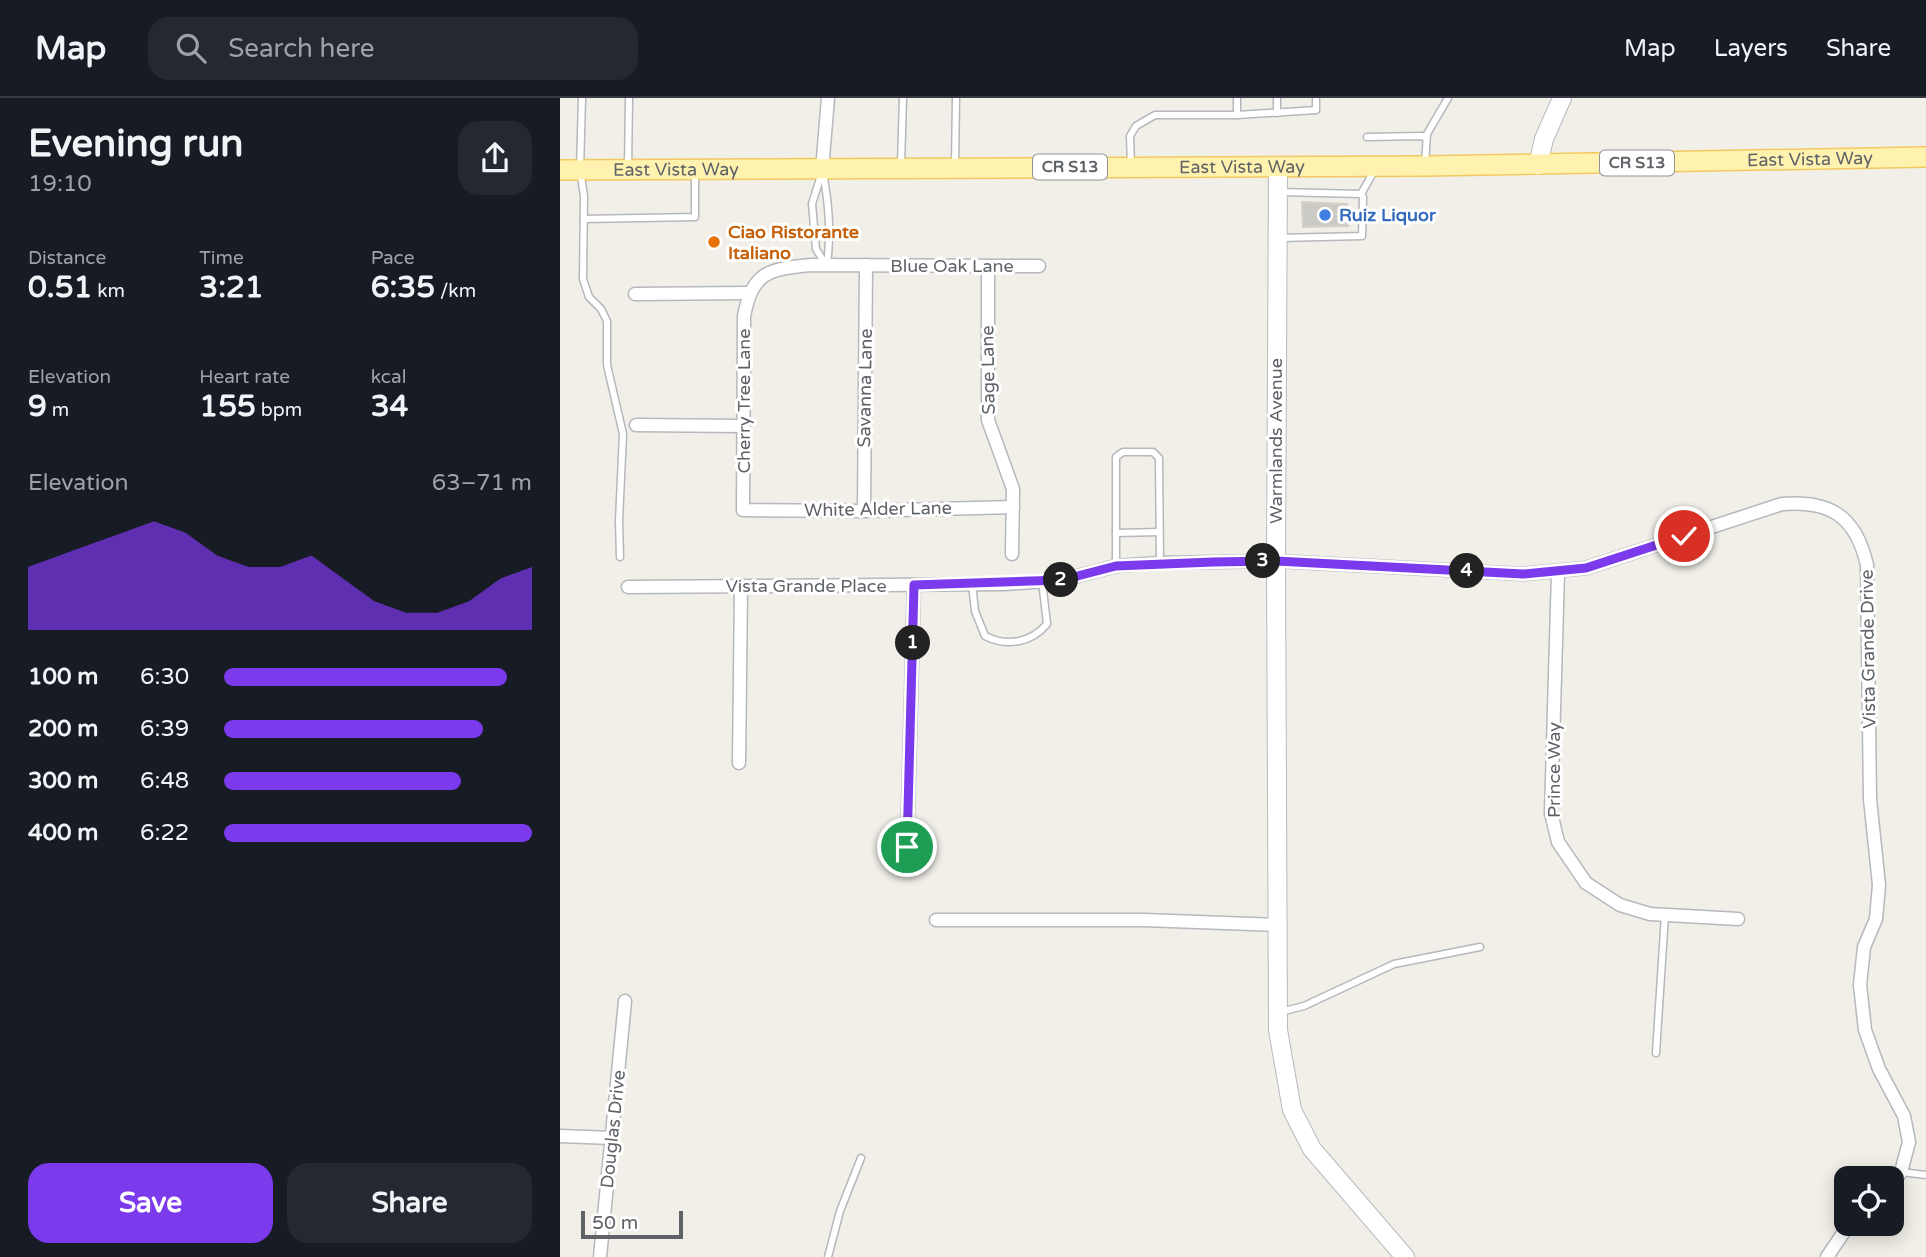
<!DOCTYPE html>
<meta charset="utf-8">
<style>
body{margin:0;font-family:"Varela Round",sans-serif;background:#242831;color:#f1f3f6;height:100vh;display:flex;flex-direction:column;font-size:26px;white-space:nowrap}
*{box-sizing:border-box;margin:0}
p{font-size:23px;color:#9ea1a6}
.icon{flex:none;width:38px;height:38px;fill:none;stroke:currentColor;stroke-width:2;stroke-linecap:round;stroke-linejoin:round}
.map{position:relative;flex:1;overflow:hidden}
.drawer{display:flex;flex-direction:column;background:#171b24;width:560px}
.drawer>*{flex:none}
.fabs{position:absolute;left:1274px;top:1068px;display:grid;gap:14px}
.fabs a{display:grid;place-items:center;width:70px;height:70px;border-radius:14px;background:#171b24;box-shadow:0 4px 18px #0003;font-size:35px}
.scale{position:absolute;left:21px;bottom:18px;width:102px;box-sizing:border-box;padding-left:7px;border:4px solid #5f6368;border-top:0;font-size:19px;line-height:24px;white-space:nowrap;color:#5f6368;-webkit-text-stroke:5px #fff;paint-order:stroke}
.pin{position:absolute;display:grid;place-items:center;width:60px;height:60px;color:#fff;margin:-30px;border:4px solid #fff;border-radius:50%;box-shadow:0 2px 7px #0007}
.km{position:absolute;width:35px;height:35px;margin:-18px;border-radius:50%;background:#222;color:#fff;font-size:19px;line-height:35px;text-align:center}
.round{display:grid;place-items:center;flex:none;width:74px;height:74px;border-radius:21px;background:#242831}
.overview{display:flex;align-items:center;justify-content:space-between;height:119px;padding:0 28px}
h1{font-size:38px;font-weight:800;line-height:52px}
.figures{display:grid;grid-template-columns:repeat(3,1fr);gap:10px;height:119px;padding:7px 28px}
.figures div{display:grid;align-content:center}
.figures b{font-size:30px;font-weight:800}
.figures small{font-size:19px;font-weight:400}
.figures p{font-size:19px}
.chart{height:196px;padding:14px 28px}
.chart p{display:flex;justify-content:space-between}
.chart svg{width:100%;height:126px;margin-top:7px;fill:#7c3aed;opacity:.7}
.cta{display:flex;gap:14px;margin-top:auto;padding:14px 28px}
.cta a{flex:1;height:80px;border-radius:21px;background:#7c3aed;color:#fff;font-size:28px;font-weight:800;line-height:80px;text-align:center}
.cta a+a{background:#242831;color:#f1f3f6}
ul{padding:0 28px;list-style:none;font-size:23px}
li{display:grid;grid-template-columns:112px 84px 1fr;align-items:center;height:52px}
li i{height:18px;border-radius:9px;background:#7c3aed}
header{display:flex;align-items:center;gap:42px;box-sizing:border-box;height:98px;padding:0 35px;background:#171b24;border-bottom:2px solid #363941}
header strong{font-size:33px}
nav{display:flex;gap:38px;margin-inline-start:auto;font-size:24px}
.search{width:490px;height:63px;background:#242831;display:flex;align-items:center;gap:18px;box-sizing:border-box;padding:0 24px;border-radius:21px;color:#9ea1a6;font-size:26px}
main{display:flex;flex:1;min-height:0}
.map>svg:first-child{display:block}
</style>
<header>
<strong>Map</strong>
<div class="search"><svg class="icon" aria-label="search" viewBox="0 0 24 24"><circle cx="10" cy="10" r="6"/><path d="M15 15l6 6"/></svg>Search here</div>
<nav><a>Map</a><a>Layers</a><a>Share</a></nav>
</header>
<main>
<section class="drawer">
<div class="overview"><div><h1>Evening run</h1><p>19:10</p></div><a class="round"><svg class="icon" aria-label="share" viewBox="0 0 24 24"><path d="M12 15V3M7 8l5-5 5 5M5 13v7h14v-7"/></svg></a></div>
<div class="figures">
<div><p>Distance</p><b>0.51<small> km</small></b></div>
<div><p>Time</p><b>3:21</b></div>
<div><p>Pace</p><b>6:35<small> /km</small></b></div>
</div>
<div class="figures">
<div><p>Elevation</p><b>9<small> m</small></b></div>
<div><p>Heart rate</p><b>155<small> bpm</small></b></div>
<div><p>kcal</p><b>34</b></div>
</div>
<div class="chart"><p><span>Elevation</span>63–71 m</p>
<svg viewBox="0 0 160 44" preserveAspectRatio="none"><path d="M0 44V22L10 18L20 14L30 10L40 6L50 10L60 18L70 22L80 22L90 18L100 26L110 34L120 38L130 38L140 34L150 26L160 22V44z"/></svg>
</div>
<ul>
<li><b>100 m</b>6:30<i style="width:92%"></i></li>
<li><b>200 m</b>6:39<i style="width:84%"></i></li>
<li><b>300 m</b>6:48<i style="width:77%"></i></li>
<li><b>400 m</b>6:22<i style="width:100%"></i></li>
</ul>
<div class="cta"><a>Save</a><a>Share</a></div>
</section>
<div class="map">
<svg width="1366" height="1159" viewBox="0 0 1366 1159">
<rect width="100%" height="100%" fill="#f1efe8"/>
<!-- building -->
<path fill="#cccac5" stroke="#d6d1c6" stroke-width="2" d="M 742,104 L 787,106 L 788,128 L 743,129 Z"/>
<g fill="none" stroke-linecap="round" stroke-linejoin="round">
<defs>
<g id="lane">
<path d="M 22,0 L 20,72 L 24,98 L 23,181 L 29,199 L 41,211 L 47,223 L 47,267 L 63,336 L 59,423 L 60,459"/>
<path d="M 677,0 L 677,17"/>
<path d="M 717,15 L 717,0"/>
<path d="M 807,39 L 862,38 L 866,40"/>
<path d="M 341,66 L 343,0"/>
<path d="M 865,66 L 867,36 L 888,0"/>
<path d="M 571,67 L 570,38 L 576,28 L 595,17 L 677,17 L 756,12 L 756,0"/>
<path d="M 395,68 L 396,0"/>
<path d="M 68,70 L 69,0"/>
<path d="M 262,74 L 252,106 L 256,151 L 266,167"/>
<path d="M 263,74 C 269,108 271,133 267,167"/>
<path d="M 719,94 L 801,96"/>
<path d="M 801,96 L 814,73"/>
<path d="M 24,121 L 135,119 L 135,74"/>
<path d="M 719,140 L 802,138 L 803,99 L 801,96"/>
<path d="M 556,435 L 599,434"/>
<path d="M 556,468 L 556,359 L 563,354 L 593,354 L 599,360 L 600,465"/>
<path d="M 412,486 L 415,513 L 425,538 C 447,549 471,545 487,526 L 482,483"/>
<path d="M 720,914 L 744,908 L 834,866 L 920,849"/>
<path d="M 1096,955 L 1105,817"/>
<path d="M 1341,1074 L 1366,1077"/>
<path d="M 268,1159 L 280,1113 L 301,1060"/>
</g>
<g id="street">
<path d="M 262,72 L 268,0"/>
<path d="M 428,168 L 428,322 L 453,391 L 452,456"/>
<path d="M 75,196 L 189,195"/>
<path d="M 76,327 L 183,328"/>
<path d="M 453,409 L 304,413 L 183,412 L 184,218 C 193,173 209,171 251,167 L 479,168"/>
<path d="M 304,413 L 306,167"/>
<path d="M 998,474 L 991,715 L 998,744 L 1026,785 L 1060,807 L 1090,816 L 1178,821"/>
<path d="M 68,489 L 444,486 L 502,482 L 556,468 L 600,465 L 716,463 L 963,476 L 1026,470 L 1222,406 C 1271,402 1296,419 1307,467 L 1310,701 L 1319,787 L 1316,821 L 1304,849 L 1300,887 L 1305,932 L 1319,971 L 1344,1018 L 1349,1044 L 1341,1074 L 1332,1087"/>
<path d="M 179,665 L 181,489"/>
<path d="M 347,749 L 354,487"/>
<path d="M 376,822 L 584,822 L 719,827"/>
<path d="M 0,1038 L 52,1040"/>
<path d="M 40,1159 L 65,903"/>
<path d="M 1267,1159 L 1290,1125"/>
</g>
<g id="secondary">
<path d="M 978,67 L 984,41 L 1002,0"/>
<path d="M 718,69 L 716,463 L 718,932 L 732,1012 L 752,1051 L 845,1159"/>
</g>
<g id="primary">
<path id="s1" d="M 0,72 L 865,68 L 1366,59"/>
</g>
</defs>
<!-- lane casing -->
<use href="#lane" stroke="#b5b8bc" stroke-width="9"/>
<!-- street casing -->
<use href="#street" stroke="#b5b8bc" stroke-width="15"/>
<!-- secondary casing -->
<use href="#secondary" stroke="#b6babf" stroke-width="20"/>
<!-- primary casing -->
<use href="#primary" stroke="#f2c960" stroke-width="22"/>
<!-- lane -->
<use href="#lane" stroke="#fff" stroke-width="6"/>
<!-- street -->
<use href="#street" stroke="#fff" stroke-width="12"/>
<!-- secondary -->
<use href="#secondary" stroke="#fff" stroke-width="18"/>
<!-- primary -->
<use href="#primary" stroke="#fff2af" stroke-width="19"/>
</g>
<g fill="none" stroke-linecap="round" stroke-linejoin="round">
<defs>
<path id="route" d="M 347,749 L 354,487 L 502,482 L 556,468 L 653,464 L 716,463 L 963,476 L 1026,470 L 1124,438"/>
</defs>
<!-- route casing -->
<use href="#route" stroke="#fff" stroke-width="14"/>
<!-- route -->
<use href="#route" stroke="#7c3aed" stroke-width="9"/>
</g>
<!-- markers -->
<circle fill="#3f7fe0" stroke="#fff" stroke-width="2.5" cx="765" cy="117" r="7"/>
<circle fill="#e8710a" stroke="#fff" stroke-width="2.5" cx="154" cy="144" r="7"/>
<g text-anchor="middle" dominant-baseline="central" stroke-width="6" stroke-linejoin="round" paint-order="stroke">
<!-- shield labels -->
<g fill="#fff" stroke="#8f9295" stroke-width="2">
<rect x="1040" y="52.5" width="74" height="25" rx="5"/>
<rect x="473" y="56.5" width="74" height="25" rx="5"/>
</g>
<g font-size="16" font-weight="bold" fill="#5f6368">
<text x="1077" y="65">CR S13</text>
<text x="510" y="69">CR S13</text>
</g>
<!-- street labels -->
<g font-size="18" fill="#5f6368" stroke="#fff">
<text stroke="none"><textPath href="#s1" startOffset="1250">East Vista Way</textPath></text>
<text stroke="none"><textPath href="#s1" startOffset="682">East Vista Way</textPath></text>
<text stroke="none"><textPath href="#s1" startOffset="116">East Vista Way</textPath></text>
<text x="392" y="168">Blue Oak Lane</text>
<text transform="translate(428 272) rotate(-91)">Sage Lane</text>
<text transform="translate(305 290) rotate(-89)">Savanna Lane</text>
<text transform="translate(184 303) rotate(-90)">Cherry Tree Lane</text>
<text transform="translate(716 343) rotate(-90)">Warmlands Avenue</text>
<text transform="translate(318 411) rotate(-1)">White Alder Lane</text>
<text x="246" y="488">Vista Grande Place</text>
<text transform="translate(1308 551) rotate(-91)">Vista Grande Drive</text>
<text transform="translate(994 672) rotate(-90)">Prince Way</text>
<text transform="translate(53 1031) rotate(-84)">Douglas Drive</text>
</g>
<!-- shop labels -->
<g font-size="18" font-weight="bold" fill="#366cbe" stroke="#fff" text-anchor="start">
<text x="779" y="117">Ruiz Liquor</text>
</g>
<!-- food labels -->
<g font-size="18" font-weight="bold" fill="#c56008" stroke="#fff" text-anchor="start">
<text x="168" y="134">Ciao Ristorante<tspan x="168" dy="21">Italiano</tspan></text>
</g>
</g>
</svg>
<div class="fabs">
<a><svg class="icon" aria-label="locate" viewBox="0 0 24 24"><circle cx="12" cy="12" r="6"/><path d="M12 2v4M12 18v4M2 12h4M18 12h4"/></svg></a>
</div>
<div class="scale">50 m</div>
<div class="pin" style="left:347px;top:749px;background:#1e9e55"><svg class="icon" aria-label="arrive" viewBox="0 0 24 24"><path d="M6 21V4h12l-3 4 3 4H6"/></svg></div>
<div class="pin" style="left:1124px;top:438px;background:#d93025"><svg class="icon" aria-label="check" viewBox="0 0 24 24"><path d="M5 12l5 5 9-10"/></svg></div>
<b class="km" style="left:353px;top:545px">1</b>
<b class="km" style="left:501px;top:482px">2</b>
<b class="km" style="left:703px;top:463px">3</b>
<b class="km" style="left:907px;top:473px">4</b>
</div>
</main>
